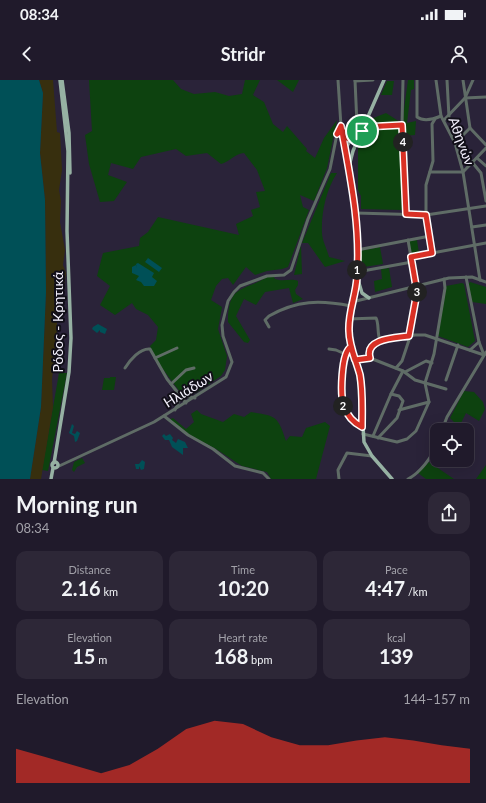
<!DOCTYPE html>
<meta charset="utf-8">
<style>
body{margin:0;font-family:Lato,sans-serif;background:#2d2737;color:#f1f3f6;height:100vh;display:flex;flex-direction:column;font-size:15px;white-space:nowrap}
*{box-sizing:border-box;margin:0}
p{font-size:13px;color:#a2a1a9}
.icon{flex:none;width:22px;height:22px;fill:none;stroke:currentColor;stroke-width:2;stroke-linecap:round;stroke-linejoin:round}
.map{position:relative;height:399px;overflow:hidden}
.sheet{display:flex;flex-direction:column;background:#201a2b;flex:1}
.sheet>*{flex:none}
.tools{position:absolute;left:430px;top:343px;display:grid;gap:8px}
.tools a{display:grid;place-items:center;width:44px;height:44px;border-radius:8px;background:#201a2b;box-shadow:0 4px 16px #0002,0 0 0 1px #3d3847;font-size:20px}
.pin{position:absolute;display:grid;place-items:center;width:34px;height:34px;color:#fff;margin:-17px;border:2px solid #fff;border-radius:50%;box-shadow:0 1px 4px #0007}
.km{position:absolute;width:20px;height:20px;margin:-10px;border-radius:50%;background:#222;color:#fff;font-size:11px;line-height:20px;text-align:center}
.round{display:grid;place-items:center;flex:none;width:42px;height:42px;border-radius:12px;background:#2d2737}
.overview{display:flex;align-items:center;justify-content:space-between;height:68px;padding:0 16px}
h1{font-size:22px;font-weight:700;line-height:30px}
.figures{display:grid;grid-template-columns:repeat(3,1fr);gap:6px;height:68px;padding:4px 16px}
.figures div{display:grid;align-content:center;border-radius:10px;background:#2d2737;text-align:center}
.figures b{font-size:20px;font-weight:700}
.figures small{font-size:11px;font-weight:400}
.figures p{font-size:11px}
.chart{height:112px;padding:8px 16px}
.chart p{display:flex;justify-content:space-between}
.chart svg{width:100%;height:72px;margin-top:4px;fill:#d93025;opacity:.7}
.status{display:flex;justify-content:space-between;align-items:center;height:28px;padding:0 20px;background:#201a2b;direction:ltr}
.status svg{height:11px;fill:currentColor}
header{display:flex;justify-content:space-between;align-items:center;height:52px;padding:0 16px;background:#201a2b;font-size:18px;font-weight:700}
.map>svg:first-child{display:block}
</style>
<div class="status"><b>08:34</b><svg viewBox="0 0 49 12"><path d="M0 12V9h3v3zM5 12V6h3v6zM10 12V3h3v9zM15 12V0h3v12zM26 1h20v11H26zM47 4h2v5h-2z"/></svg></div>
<header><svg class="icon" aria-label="back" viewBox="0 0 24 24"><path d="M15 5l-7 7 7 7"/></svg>Stridr<svg class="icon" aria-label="person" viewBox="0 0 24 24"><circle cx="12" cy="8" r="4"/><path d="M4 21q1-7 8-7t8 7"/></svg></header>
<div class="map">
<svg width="486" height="399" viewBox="0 0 486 399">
<rect width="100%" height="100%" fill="#2a2339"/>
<!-- green -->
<g fill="#0d420f">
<path d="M 89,0 L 173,0 L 181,9 L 194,14 L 215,12 L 229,16 L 242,14 L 245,0 L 260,0 L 253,15 L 264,22 L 273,44 L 283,52 L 287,46 L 307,69 L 306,71 L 315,78 L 324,58 L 337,40 L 327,88 L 314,121 L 300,115 L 303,127 L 309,130 L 288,187 L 282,189 L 267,191 L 255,195 L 246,187 L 233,205 L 228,198 L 222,199 L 216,206 L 211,220 L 222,227 L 218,249 L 227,276 L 225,290 L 221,296 L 196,313 L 187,314 L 182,310 L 180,312 L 156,280 L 150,266 L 156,260 L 158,247 L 148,235 L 136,229 L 132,223 L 115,235 L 100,225 L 110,206 L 97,196 L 103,173 L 139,166 L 140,158 L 148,152 L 158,137 L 239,155 L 236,144 L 253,136 L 251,130 L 260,127 L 256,112 L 265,111 L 257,90 L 244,73 C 236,73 229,82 221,84 L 207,73 L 186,76 L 176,69 L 141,77 L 133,89 L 111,83 L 108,95 L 127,102 L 114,121 L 100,122 L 89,84 L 85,55 L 92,51 Z"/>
<path d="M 277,0 L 299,0 L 293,12 Z"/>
<path d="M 408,0 L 414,0 L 414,9 L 411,10 L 407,43 L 416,41 L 415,55 L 404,56 L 403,37 Z"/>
<path d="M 387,1 L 394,1 L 392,15 L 381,15 Z"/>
<path d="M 386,33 L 400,42 L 398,43 L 374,44 L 369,41 L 371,39 Z"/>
<path d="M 370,47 L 400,49 L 402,130 L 361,129 L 361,116 L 358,110 L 358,66 Z"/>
<path d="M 331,93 L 337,93 C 326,110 321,133 322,153 C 322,160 327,169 329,177 L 345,181 L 325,187 L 308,163 L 302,163 Z"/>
<path d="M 417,160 L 419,173 L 411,174 L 409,161 Z"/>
<path d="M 301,165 L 302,194 L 294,195 Z"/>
<path d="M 380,167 L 383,184 L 364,187 L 359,184 L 359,171 Z"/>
<path d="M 389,188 L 392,207 L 375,212 L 374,201 L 382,199 L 381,189 Z"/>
<path d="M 267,197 L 274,197 L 275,199 C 283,202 291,198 298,201 L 298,205 L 295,210 L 296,214 L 303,219 L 293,223 L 289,208 L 265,212 L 256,225 L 244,219 L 236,236 L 250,260 L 248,263 L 244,262 L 228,242 C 228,204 243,212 267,197 Z"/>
<path d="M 470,202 L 486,207 L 486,224 L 472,222 L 468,205 Z"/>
<path d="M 462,203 L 464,204 L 475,261 L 468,267 L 438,256 L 446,206 Z"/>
<path d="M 59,293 L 67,293 L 48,391 L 42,390 Z"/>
<path d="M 110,297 L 116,297 L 114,310 L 102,310 L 104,298 L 110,298 Z"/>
<path d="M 464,311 L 474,312 L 483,322 L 485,329 L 479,341 L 466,333 L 459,347 L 450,338 Z"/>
<path d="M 197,330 L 201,334 L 223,342 L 234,334 L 244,337 L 251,332 C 276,336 278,336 286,361 L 290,356 L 302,357 L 306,348 L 325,342 L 330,346 L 316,399 L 271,399 L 267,392 L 242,386 L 216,369 L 189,355 L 167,340 L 173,338 L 186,349 L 194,342 L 191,334 Z"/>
<path d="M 82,378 L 85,383 L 77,387 L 74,392 L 72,390 L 74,382 Z"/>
<path d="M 429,382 L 454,399 L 426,399 L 418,393 Z"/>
<path d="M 486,385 L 486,399 L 476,399 Z"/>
</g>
<!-- sand -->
<path fill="#372f0e" d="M 39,0 L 53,0 L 57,52 L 60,53 L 62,90 L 59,110 L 61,121 L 60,142 L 65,170 L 63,185 L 66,193 L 63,214 L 57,230 L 57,260 L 52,299 L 53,327 L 41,399 L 30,399 L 41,327 L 46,212 L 45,120 L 40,73 L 43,13 Z"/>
<!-- water -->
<g fill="#005057">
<path d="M 0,0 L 39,0 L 43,13 L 40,73 L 45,120 L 46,212 L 41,327 L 30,399 L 0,399 Z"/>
<path d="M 148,178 L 162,188 L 159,192 L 145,182 Z"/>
<path d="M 138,183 L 154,193 L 152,197 L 157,201 L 154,206 L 144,206 L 141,202 L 136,200 L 139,196 L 132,193 L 132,187 L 136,185 L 137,188 L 136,184 Z"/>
<path d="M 98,244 L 107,249 L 105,254 L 100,252 L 100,250 L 97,253 L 92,249 L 93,247 Z"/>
<path d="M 72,344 L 74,346 L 72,353 L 75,354 L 77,351 L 80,353 L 77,361 L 75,362 L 74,356 L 69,353 Z"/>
<path d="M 164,354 L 166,356 L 170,354 L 173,358 L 172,360 L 176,363 L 178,359 L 185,362 L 188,368 L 183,368 L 183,375 L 172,367 L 169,360 L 165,360 L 162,356 Z"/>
<path d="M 142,380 L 145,382 L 144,389 L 141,390 L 139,386 L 139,389 L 136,389 L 135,384 L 139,384 Z"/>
</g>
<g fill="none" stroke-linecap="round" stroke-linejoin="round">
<!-- minor -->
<g stroke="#5f6c66" stroke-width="3">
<path d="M 338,0 L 341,46 L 345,69"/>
<path d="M 355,0 L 357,45 L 362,51"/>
<path d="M 403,0 L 402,45 L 406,134"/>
<path d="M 417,0 L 417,37 C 424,42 434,39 441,36"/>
<path d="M 436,0 L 441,36 L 455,63 L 463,92 L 480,200"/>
<path d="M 447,0 L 449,37"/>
<path d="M 463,0 L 470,48 L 486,65"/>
<path d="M 355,1 L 373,0"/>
<path d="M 465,18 L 486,17"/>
<path d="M 444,40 L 465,18 L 473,0"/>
<path d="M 364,47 L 402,45"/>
<path d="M 455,63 L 470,48"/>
<path d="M 477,78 L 486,86"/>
<path d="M 472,82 L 481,93 L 486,121"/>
<path d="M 430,92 L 463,92 L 486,68"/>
<path d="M 356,133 L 426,135 L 486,126"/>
<path d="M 472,147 L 486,145"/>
<path d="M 357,170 L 430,156"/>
<path d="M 432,173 L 426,135 L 426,105 L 433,81 L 432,44 L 435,39"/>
<path d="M 411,177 L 486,163"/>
<path d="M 357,192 L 412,182"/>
<path d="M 466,197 L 479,262 L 484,275"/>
<path d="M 352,222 L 449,198 L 472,197 L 486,202"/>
<path d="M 348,239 L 376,238 C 379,243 377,252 380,261"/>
<path d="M 269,247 L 265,240 L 269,236 C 297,220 320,220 351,226"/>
<path d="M 329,269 L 336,270 L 345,274 L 348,269 L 351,267"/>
<path d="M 470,270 L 479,262"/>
<path d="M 345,274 C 339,295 338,337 362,347"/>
<path d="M 155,278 L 177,268"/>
<path d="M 370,278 L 371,268 L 376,263 L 415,255 L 425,255 L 484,275"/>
<path d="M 355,280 L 370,278 L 403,291 L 415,300 L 446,309"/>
<path d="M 125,288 C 130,280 140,268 150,269 L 167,299 L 186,323"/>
<path d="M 396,288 L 402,281 L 409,260 L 417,212 L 408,160"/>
<path d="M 405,292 L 426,281 L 432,283"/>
<path d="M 446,300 L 458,265"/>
<path d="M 171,304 L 186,290 L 194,288"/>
<path d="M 180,315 L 195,318"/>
<path d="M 175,330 L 179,321 L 180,315"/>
<path d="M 399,330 L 429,322"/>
<path d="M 164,336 L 188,355 L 213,369 L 235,386 L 263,393 L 269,399"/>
<path d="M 442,350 L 447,337 L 486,272"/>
<path d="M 363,354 L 397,362 L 407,359 L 416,351 L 429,322 L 425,303 L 434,274 L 445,208 L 444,199"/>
<path d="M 373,356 L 391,314 L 403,291"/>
<path d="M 378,358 L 397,338 L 403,321 L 399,316 L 391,314"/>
<path d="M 57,387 L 154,342 L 226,297 L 232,282 L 223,256 L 222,245 L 228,221 L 234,212 L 240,206 L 267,196 L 284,195 L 291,190 L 308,139 L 330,89 L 337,54 L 341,46"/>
<path d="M 339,399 L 338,390 L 347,373 L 372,376"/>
<path d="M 408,399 C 420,393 432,377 437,364"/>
</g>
<!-- major -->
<g stroke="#96b1a3" stroke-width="3.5">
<path d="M 62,0 L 69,53 L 70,93"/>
<path d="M 345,69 L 356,133 L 358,158 L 357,197 L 349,233 L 349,258 L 360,298 L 364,362 L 372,376 L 392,399"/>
<path d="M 345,69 L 350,61 L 360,54"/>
<path d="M 349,86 L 353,71 L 384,0"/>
<path d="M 358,200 L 362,213 L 369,218"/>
<circle cx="55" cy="385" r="3"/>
<path d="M 54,383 L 69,292 L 71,258 L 67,151 L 68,71 L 60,0"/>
<path d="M 51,399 L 53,388"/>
</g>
</g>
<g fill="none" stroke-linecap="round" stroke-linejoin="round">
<defs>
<path id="route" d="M 362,51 L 352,59 L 347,58 L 342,50 L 337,54 L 341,46 C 350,96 361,146 357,197 C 356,216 348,232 349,251 C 349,266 356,280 360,295 C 363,312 362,330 362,347 C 354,343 347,335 344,326 C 340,316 341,272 351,267 L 355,280 L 370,278 C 364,258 397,258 409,256 L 417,212 L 411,177 L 432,173 L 426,135 L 406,134 L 402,45 L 364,47 L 362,51"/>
</defs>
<!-- route casing -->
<use href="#route" stroke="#fff" stroke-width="8"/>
<!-- route -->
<use href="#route" stroke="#d93025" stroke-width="5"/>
</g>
<g text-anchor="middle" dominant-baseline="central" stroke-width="4" stroke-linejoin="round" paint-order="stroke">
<!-- street labels -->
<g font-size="14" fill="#f4f1fd" stroke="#110f18">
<text transform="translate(462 61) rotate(70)">Αθηνών</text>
<text transform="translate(57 242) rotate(-90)">Ρόδος - Κρητικά</text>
<text transform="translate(188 309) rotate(-32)">Ηλιάδων</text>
</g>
</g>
</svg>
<div class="tools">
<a><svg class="icon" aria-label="locate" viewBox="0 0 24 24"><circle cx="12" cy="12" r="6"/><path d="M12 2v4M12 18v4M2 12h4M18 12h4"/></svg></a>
</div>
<div class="pin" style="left:362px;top:51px;background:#1e9e55"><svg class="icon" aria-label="arrive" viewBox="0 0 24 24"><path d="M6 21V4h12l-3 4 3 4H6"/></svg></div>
<b class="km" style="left:357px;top:190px">1</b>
<b class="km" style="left:343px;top:326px">2</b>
<b class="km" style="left:417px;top:212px">3</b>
<b class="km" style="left:403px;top:62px">4</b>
</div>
<section class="sheet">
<div class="overview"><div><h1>Morning run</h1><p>08:34</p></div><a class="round"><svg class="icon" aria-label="share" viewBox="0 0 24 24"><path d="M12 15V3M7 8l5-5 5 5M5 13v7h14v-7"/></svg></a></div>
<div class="figures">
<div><p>Distance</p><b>2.16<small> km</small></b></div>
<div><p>Time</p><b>10:20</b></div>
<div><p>Pace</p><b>4:47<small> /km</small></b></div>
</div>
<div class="figures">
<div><p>Elevation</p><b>15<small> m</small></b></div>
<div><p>Heart rate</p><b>168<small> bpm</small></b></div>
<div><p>kcal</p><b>139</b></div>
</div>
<div class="chart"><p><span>Elevation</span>144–157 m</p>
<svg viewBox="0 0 160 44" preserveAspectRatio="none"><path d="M0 44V23L10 28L20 33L30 38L40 33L50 23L60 11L70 6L80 8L90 16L100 21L110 21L120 18L130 16L140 18L150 21L160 23V44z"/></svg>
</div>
</section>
